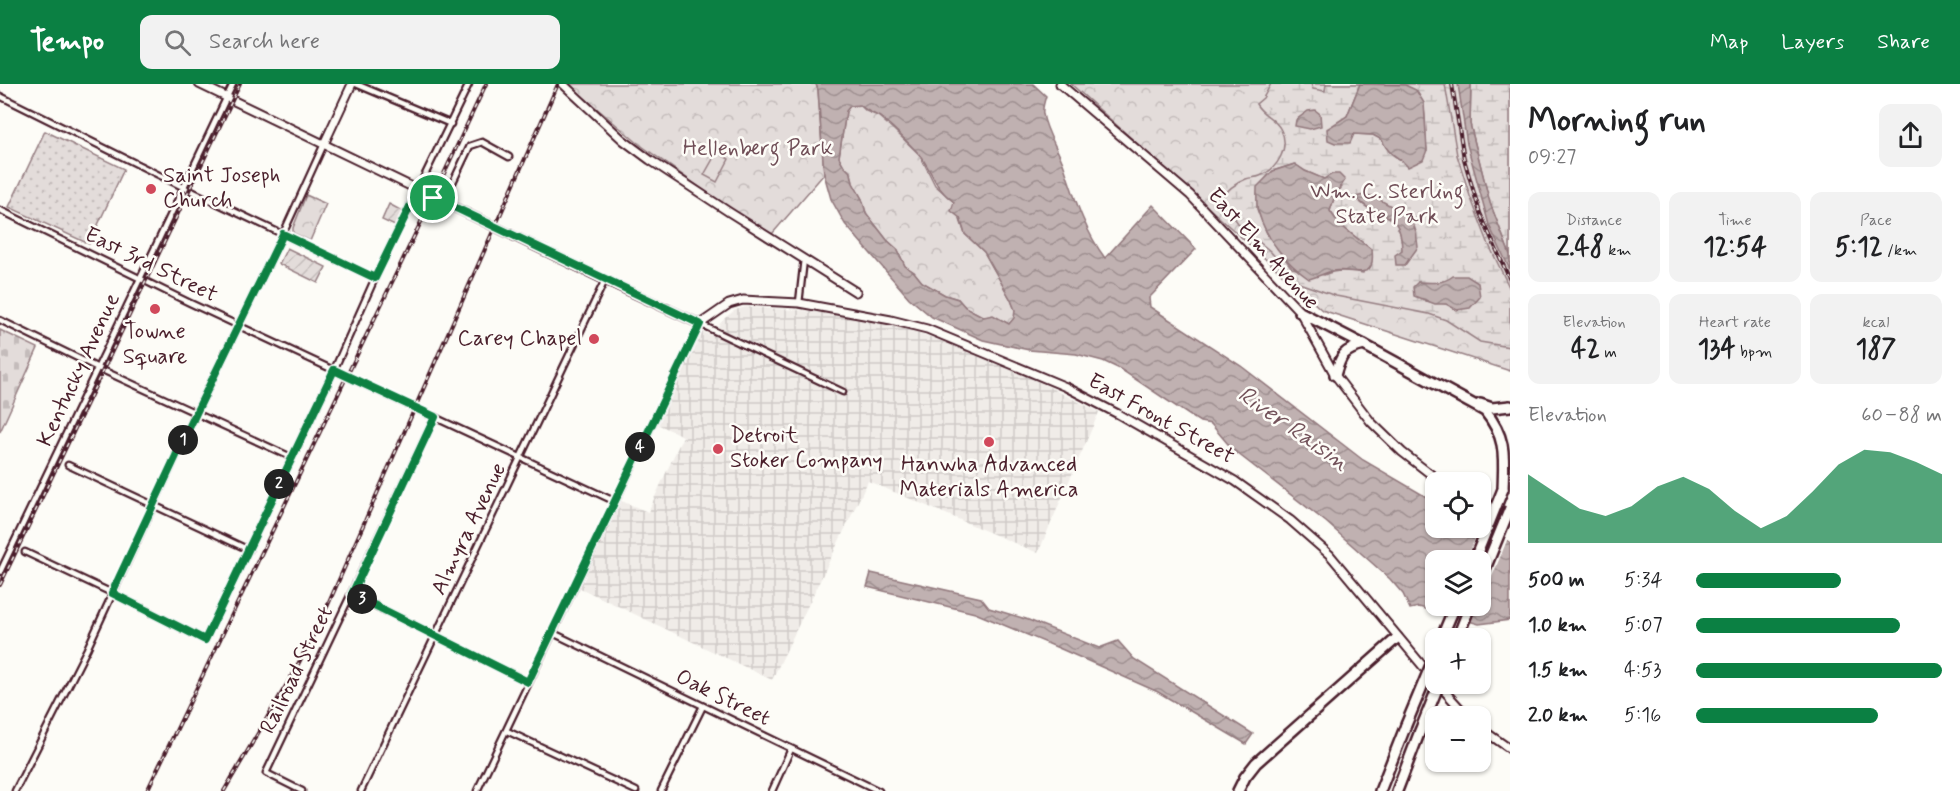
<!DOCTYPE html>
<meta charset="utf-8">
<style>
body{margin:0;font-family:Mynerve,sans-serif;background:#f2f2f2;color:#202124;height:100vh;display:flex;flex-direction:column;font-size:22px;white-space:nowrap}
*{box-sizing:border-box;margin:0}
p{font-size:20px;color:#757577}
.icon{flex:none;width:33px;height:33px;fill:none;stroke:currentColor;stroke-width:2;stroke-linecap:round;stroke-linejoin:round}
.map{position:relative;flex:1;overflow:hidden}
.drawer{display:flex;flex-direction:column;background:#fff;width:450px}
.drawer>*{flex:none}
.buttons{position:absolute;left:1425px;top:388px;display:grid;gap:12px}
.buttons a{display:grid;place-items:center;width:66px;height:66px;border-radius:12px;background:#fff;box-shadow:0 2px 4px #0004;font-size:30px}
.pin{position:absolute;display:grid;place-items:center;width:51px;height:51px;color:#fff;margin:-26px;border:3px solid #fff;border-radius:50%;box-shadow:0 2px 6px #0007}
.km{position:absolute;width:30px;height:30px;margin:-15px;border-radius:50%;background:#222;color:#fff;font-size:16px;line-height:30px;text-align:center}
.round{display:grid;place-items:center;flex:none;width:63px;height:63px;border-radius:12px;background:#f2f2f2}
.headline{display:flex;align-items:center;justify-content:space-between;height:102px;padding:0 18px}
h1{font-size:33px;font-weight:700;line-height:45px}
.metrics{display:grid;grid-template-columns:repeat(3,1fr);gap:9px;height:102px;padding:6px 18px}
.metrics div{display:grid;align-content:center;border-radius:12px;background:#f2f2f2;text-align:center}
.metrics b{font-size:26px;font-weight:700}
.metrics small{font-size:16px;font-weight:400}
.metrics p{font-size:16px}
.chart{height:168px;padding:12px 18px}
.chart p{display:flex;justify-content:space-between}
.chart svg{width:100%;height:108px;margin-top:6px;fill:#0b8043;opacity:.7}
ul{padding:0 18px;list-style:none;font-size:20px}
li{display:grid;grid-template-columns:96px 72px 1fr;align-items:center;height:45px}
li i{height:15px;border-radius:8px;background:#0b8043}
header{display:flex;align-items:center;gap:36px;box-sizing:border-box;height:84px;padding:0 30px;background:#0b8043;color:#fff}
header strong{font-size:28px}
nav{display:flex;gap:33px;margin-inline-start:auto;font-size:21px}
.search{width:420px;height:54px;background:#f2f2f2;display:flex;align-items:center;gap:15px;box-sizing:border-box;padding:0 21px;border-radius:12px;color:#757577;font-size:22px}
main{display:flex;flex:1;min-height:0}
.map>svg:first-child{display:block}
</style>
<header>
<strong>Tempo</strong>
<div class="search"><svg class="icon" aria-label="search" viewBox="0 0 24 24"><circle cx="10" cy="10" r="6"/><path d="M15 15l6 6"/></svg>Search here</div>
<nav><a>Map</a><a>Layers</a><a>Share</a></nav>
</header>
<main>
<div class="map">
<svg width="1510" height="707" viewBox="0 0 1510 707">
<defs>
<pattern id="industrial-grid" width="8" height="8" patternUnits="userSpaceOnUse" patternTransform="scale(1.5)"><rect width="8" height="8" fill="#f0ece8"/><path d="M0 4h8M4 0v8" fill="none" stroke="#cfcac7"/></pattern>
<pattern id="grass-dots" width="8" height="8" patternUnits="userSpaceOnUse" patternTransform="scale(1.5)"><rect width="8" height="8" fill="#e3dcda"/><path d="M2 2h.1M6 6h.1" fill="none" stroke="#c4bcbb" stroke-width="1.8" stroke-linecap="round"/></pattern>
<pattern id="forest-crowns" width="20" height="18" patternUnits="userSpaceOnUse" patternTransform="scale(1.5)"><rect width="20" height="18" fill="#e3dcda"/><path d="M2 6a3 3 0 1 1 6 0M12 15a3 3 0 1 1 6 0" fill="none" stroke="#c4bcbb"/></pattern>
<pattern id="wetland-marsh" width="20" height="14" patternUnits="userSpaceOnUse" patternTransform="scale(1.5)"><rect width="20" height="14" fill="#e3dcda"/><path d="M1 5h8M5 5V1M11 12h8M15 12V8" fill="none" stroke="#c4bcbb"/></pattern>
<pattern id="cemetery-stones" width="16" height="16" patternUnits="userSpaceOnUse" patternTransform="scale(1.5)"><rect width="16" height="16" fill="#e3dcda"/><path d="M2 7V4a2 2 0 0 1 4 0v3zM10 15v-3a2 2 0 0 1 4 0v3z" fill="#c4bcbb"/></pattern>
<pattern id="garden-furrows" width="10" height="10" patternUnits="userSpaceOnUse" patternTransform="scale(1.5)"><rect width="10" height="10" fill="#e3dcda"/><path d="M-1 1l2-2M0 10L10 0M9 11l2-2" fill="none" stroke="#c4bcbb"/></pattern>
<pattern id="water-waves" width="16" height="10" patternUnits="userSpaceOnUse" patternTransform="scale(1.5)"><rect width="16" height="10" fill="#c0b1b1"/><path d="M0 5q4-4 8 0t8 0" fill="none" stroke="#9e8f90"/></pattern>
</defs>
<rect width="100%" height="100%" fill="#fdfcf7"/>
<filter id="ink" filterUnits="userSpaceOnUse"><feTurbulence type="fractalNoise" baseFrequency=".0167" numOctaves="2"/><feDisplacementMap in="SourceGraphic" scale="12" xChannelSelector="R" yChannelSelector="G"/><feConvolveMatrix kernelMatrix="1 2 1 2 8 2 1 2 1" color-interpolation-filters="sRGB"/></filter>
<g filter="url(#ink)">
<!-- industrial -->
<path fill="url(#industrial-grid)" d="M 746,223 L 814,227 L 863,233 L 901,242 L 983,273 L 1027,292 L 1099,328 L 1038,469 L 868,397 L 772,596 L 578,503 L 619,416 L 648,428 L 683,352 L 657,340 L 701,247 L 710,251 L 725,234 L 735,226 Z"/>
<!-- grass -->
<path fill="url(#grass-dots)" stroke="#967e82" stroke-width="1.5" d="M 45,47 L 124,85 L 89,160 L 9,123 Z"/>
<!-- forest -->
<g fill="url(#forest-crowns)" stroke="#967e82" stroke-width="1.5">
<path d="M 568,0 L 816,0 L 818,6 L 824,90 L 772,150 L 729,124 L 639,60 Z"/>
<path d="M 1071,0 L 1510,0 L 1510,287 L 1322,226 Z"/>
<path d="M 860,21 L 866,27 L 878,32 L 894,46 L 920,71 L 935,101 L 954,118 L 965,150 L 984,168 L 1011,216 L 1015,226 L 1015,234 L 1009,240 L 993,232 L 984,233 L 965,223 L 958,215 L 945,211 L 922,198 L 914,188 L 905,182 L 897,165 L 887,156 L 866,129 L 862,115 L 853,99 L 851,89 L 844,82 L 839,73 L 846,27 L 850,22 Z"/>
<path d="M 306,111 L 326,120 L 310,157 L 293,149 L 293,144 Z"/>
</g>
<!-- wetland -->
<g fill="url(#wetland-marsh)" stroke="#967e82" stroke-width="1.5" fill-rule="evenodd">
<path d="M 1271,0 L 1311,0 L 1313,5 L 1325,7 L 1326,0 L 1360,0 L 1347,32 L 1354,50 L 1373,51 L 1383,56 C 1387,67 1392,72 1404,77 L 1427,66 C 1423,45 1432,10 1406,2 C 1397,0 1387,2 1378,0 L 1445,0 L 1457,71 L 1470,112 L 1489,161 L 1510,205 L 1510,263 L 1480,258 L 1446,236 L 1429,230 L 1336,212 L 1299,199 L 1270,167 L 1240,142 L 1221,115 C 1227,106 1236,99 1246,95 C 1251,93 1256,94 1260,92 C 1278,85 1290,63 1281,46 C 1275,34 1263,32 1256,20 L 1263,14 ZM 1294,80 L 1305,87 L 1342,103 L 1335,111 L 1330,127 L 1339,140 L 1372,166 L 1363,189 C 1350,187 1336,185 1324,191 L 1292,184 L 1268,152 L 1257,125 L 1258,103 L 1273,87 ZM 1356,113 L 1411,133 L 1405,181 C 1402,169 1403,154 1398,143 C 1390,125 1369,132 1356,113 ZM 1448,196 L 1446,220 L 1426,217 L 1418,198 L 1436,199 Z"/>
<path d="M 1471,0 L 1510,0 L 1510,171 L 1490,119 L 1470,40 Z"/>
</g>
<!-- cemetery -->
<path fill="url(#cemetery-stones)" stroke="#967e82" stroke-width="1.5" d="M 0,246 L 38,264 L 0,348 Z"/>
<!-- garden -->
<g fill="url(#garden-furrows)" stroke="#967e82" stroke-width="1.5">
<path d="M 389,120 L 404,128 L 397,143 L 382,136 Z"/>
<path d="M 287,164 L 326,183 L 318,199 L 279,180 Z"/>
</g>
<!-- pitch -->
<path fill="#e3dcda" stroke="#967e82" stroke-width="1.5" d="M 717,68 L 729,75 L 717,98 L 704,91 Z"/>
<!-- water -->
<g fill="url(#water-waves)" stroke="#91777b" stroke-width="1.5" fill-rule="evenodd">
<path d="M 816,0 L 1033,0 L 1046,12 C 1044,18 1042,24 1043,30 C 1046,48 1058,65 1064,82 C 1074,112 1085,148 1105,174 L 1153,121 L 1196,165 L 1149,214 L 1150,223 L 1241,282 L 1363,376 L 1435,418 L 1436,444 L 1480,444 L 1510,458 L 1510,536 L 1479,540 L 1419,523 L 1410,525 L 1403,510 L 1390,495 L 1326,438 L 1233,366 L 1211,340 L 1200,338 L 1189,331 L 1120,285 L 1103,277 L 1076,270 L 1029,266 L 983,256 L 932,233 L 909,214 L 845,140 L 831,115 L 824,90 L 818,6 ZM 860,21 C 866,27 873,29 880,33 C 894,43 906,57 918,69 C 933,86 932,102 954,118 L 951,127 L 960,134 L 965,150 L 984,168 L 1011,216 L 1015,226 L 1014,234 L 1009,240 L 993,231 L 984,233 L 965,223 L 958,215 L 945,211 L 922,198 L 914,188 L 905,182 L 897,165 L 887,156 L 866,129 L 862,115 L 853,99 L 851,89 L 844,82 L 839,73 L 846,27 L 850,22 ZM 1436,477 L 1480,477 L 1480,522 L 1436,522 Z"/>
<path d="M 1360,0 L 1405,1 L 1416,6 L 1424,19 L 1427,66 L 1423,76 L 1408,83 C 1398,70 1390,74 1382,56 L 1373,51 L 1354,50 L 1350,59 L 1335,59 L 1328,56 L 1327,45 L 1347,32 Z"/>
<path d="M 1458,0 L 1471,0 L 1470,40 L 1490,119 L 1510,171 L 1510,186 L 1489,141 L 1467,60 Z"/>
<path d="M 1315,26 L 1320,30 L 1321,42 L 1310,45 L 1295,42 L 1296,36 L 1308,27 Z"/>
<path d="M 1295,80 L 1305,87 L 1324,95 L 1332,90 L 1339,90 L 1345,96 L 1335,111 L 1330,127 L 1339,140 L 1372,166 C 1376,200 1353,183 1332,187 C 1325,189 1317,193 1309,195 C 1286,179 1266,155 1258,127 C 1256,120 1257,111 1257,103 L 1273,87 Z"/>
<path d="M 1363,111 L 1373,112 L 1411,133 L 1416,148 L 1418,163 L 1405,181 L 1396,181 L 1395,171 L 1402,166 C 1401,119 1376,139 1356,113 Z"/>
<path d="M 1453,192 L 1467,192 L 1478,199 L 1480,213 L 1470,224 L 1457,226 L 1446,220 L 1435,220 L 1414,212 L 1413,203 L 1418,198 C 1431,199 1443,200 1453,192 Z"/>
<path d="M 871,489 L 981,514 L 989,524 L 1026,535 L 1099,564 L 1118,557 L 1134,575 L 1253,650 L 1246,660 L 1158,608 L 1061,565 L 975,529 L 867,503 Z"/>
</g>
<!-- pier -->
<path fill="#fdfcf7" d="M 1480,441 L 1508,454 L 1480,522 L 1480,477 L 1466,477 Z"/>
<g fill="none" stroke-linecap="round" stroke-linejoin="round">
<defs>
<g id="street">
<path d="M 356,0 L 451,40"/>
<path d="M 0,12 L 185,104 L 375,194"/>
<path d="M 443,119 L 470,62 L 482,58 L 509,73"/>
<path d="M 0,126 L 190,219 L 614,417"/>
<path d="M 799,219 L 804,175"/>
<path d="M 0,236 L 98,284 L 291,373"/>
<path d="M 68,381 L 249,466"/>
<path d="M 25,468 L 112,509 L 205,556 L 334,286 L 375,194 L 469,0"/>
<path d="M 0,488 L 233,0"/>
<path d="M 352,510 L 528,598"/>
<path d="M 553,549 L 879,707"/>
<path d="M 507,647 L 636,707"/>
<path d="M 15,707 L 87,565 L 196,329 L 283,150 L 324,60"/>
<path d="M 302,707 L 266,689 L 435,333"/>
<path d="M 361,707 L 605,196"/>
<path d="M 477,707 L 700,240 L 843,308"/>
<path d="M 661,707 L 703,622"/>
<path d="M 772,707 L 791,665"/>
</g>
<g id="secondary">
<path d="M 199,0 L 605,196 L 700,240 L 729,220 L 743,216 L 799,219 L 891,236 L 927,245 L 1066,303 L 1118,330 L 1235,397 L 1290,436 L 1330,471 L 1436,598"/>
<path d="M 563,0 L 623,56 L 650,76 L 729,128 L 856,208"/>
<path d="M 1060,0 L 1190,111 L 1300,228 L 1335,291 L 1371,338 L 1402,368 L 1442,399"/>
<path d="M 324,60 L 352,0"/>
<path d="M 1480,420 L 1510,430"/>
<path d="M 1438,600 L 1468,633"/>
<path d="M 1480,644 L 1510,665"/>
</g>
<g id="highway">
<path d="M 1300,228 L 1364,261 L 1485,327 C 1507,354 1504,373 1503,405"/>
<path d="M 1335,291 C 1341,271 1343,266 1364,261"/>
<path d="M 1480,320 L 1492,324 L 1510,322"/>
<path d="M 1441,555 L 1455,522"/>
<path d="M 1457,555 L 1470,522"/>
<path d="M 1238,707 L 1245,693 L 1256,679 L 1397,554"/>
<path d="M 1380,707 L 1406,641"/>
<path d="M 1397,707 L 1420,647"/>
</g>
</defs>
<!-- street casing -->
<use href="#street" stroke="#4a1f2b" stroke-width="9"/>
<!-- secondary casing -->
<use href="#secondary" stroke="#4a1f2b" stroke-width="11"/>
<!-- highway casing -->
<use href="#highway" stroke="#4a1f2b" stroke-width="14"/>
<!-- street -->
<use href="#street" stroke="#fdfcf7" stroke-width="4.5"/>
<!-- secondary -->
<use href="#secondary" stroke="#fdfcf7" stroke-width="7"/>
<!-- highway -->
<use href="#highway" stroke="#fdfcf7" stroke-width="9"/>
<defs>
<g id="rail">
<path d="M 1452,0 L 1464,75 L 1480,129 L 1510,196"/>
<path d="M 0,501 L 240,0"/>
<path d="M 147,707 L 433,113 L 486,0"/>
<path d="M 224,707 L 294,588 L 323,532 L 558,0"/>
</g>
</defs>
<!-- rail casing -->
<use href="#rail" stroke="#4a1f2b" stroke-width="4"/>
<!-- rail -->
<use href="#rail" stroke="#fdfcf7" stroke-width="1.5" stroke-dasharray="4.5" stroke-linecap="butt"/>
<defs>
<g id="highway-bridge">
<path d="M 1474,477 L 1503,405"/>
<path d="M 1480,497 L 1510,424"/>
<path d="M 1406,641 L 1436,569"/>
<path d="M 1420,647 L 1439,600"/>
</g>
</defs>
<!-- highway-bridge casing -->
<use href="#highway-bridge" stroke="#4a1f2b" stroke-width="14" stroke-linecap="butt"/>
<!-- highway-bridge -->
<use href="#highway-bridge" stroke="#fdfcf7" stroke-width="9"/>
</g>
</g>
<g fill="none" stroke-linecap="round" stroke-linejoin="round" filter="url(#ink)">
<defs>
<path id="route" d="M 418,106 L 700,240 L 528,598 L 352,510 L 435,333 L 334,286 L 205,556 L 112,509 L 196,329 L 283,150 L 375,194 Z"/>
</defs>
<!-- route casing -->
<use href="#route" stroke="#fff" stroke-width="12"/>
<!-- route -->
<use href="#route" stroke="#0b8043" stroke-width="8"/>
</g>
<!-- markers -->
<g fill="#d1495b" stroke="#fdfcf7" stroke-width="2">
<circle cx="151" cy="105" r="6"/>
<circle cx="155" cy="225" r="6"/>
<circle cx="594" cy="255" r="6"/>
<circle cx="989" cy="358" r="6"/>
<circle cx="718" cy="365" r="6"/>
</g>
<g text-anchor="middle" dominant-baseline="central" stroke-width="5" stroke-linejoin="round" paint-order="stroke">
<!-- park labels -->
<g font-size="22" fill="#704e57" stroke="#fdfcf7">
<text x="758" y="65">Hellenberg Park</text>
<text x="1387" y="108">Wm. C. Sterling<tspan x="1387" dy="25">State Park</tspan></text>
</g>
<!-- poi labels -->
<g font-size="22" fill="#4a1f2b" stroke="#fdfcf7" text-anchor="start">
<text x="163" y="92">Saint Joseph<tspan x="163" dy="25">Church</tspan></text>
<text x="155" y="248" text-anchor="middle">Towne<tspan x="155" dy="25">Square</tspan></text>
<text x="582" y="255" text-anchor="end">Carey Chapel</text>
<text x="730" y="352">Detroit<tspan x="730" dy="25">Stoker Company</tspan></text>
<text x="989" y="381" text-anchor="middle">Hanwha Advanced<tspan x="989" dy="25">Materials America</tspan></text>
</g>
<!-- street labels -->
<g font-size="22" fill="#4a1f2b" stroke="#fdfcf7">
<text transform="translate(1263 165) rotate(48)">East Elm Avenue</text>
<text transform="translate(151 181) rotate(26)">East 3rd Street</text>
<text transform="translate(79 286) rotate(-65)">Kentucky Avenue</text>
<text transform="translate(1161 335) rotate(29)">East Front Street</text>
<text transform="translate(469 445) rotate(-64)">Almyra Avenue</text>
<text transform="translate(297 586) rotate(-64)">Railroad Street</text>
<text transform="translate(723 614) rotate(26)">Oak Street</text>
</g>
<!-- water labels -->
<g font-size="24" font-style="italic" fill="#73525a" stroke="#fdfcf7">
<text transform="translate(1293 345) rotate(35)">River Raisin</text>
</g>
</g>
</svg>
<div class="buttons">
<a><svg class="icon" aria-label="locate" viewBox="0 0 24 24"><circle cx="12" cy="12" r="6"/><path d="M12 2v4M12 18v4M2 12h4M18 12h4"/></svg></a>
<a><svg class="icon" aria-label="layers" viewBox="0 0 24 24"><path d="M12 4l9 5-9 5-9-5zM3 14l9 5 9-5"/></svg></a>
<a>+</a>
<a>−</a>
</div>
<div class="pin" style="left:433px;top:114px;background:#1e9e55"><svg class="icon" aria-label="arrive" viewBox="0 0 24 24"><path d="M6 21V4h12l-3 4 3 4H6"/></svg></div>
<b class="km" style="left:183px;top:356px">1</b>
<b class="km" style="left:279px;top:400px">2</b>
<b class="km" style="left:362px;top:515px">3</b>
<b class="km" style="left:640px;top:363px">4</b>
</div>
<section class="drawer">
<div class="headline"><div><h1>Morning run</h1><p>09:27</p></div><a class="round"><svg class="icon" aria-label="share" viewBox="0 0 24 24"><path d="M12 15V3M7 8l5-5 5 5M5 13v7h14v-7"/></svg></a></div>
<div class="metrics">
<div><p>Distance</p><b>2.48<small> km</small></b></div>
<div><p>Time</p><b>12:54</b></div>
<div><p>Pace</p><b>5:12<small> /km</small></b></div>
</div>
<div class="metrics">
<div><p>Elevation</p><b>42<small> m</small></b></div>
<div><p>Heart rate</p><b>134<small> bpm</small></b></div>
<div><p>kcal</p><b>187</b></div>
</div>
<div class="chart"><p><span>Elevation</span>60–88 m</p>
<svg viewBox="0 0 160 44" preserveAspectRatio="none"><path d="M0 44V16L10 23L20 30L30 33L40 29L50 21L60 17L70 22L80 31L90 38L100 33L110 23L120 12L130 6L140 7L150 11L160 16V44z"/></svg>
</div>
<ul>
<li><b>500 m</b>5:34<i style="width:59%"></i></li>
<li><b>1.0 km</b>5:07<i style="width:83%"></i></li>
<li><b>1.5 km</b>4:53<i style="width:100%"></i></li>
<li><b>2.0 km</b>5:16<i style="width:74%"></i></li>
</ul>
</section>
</main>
